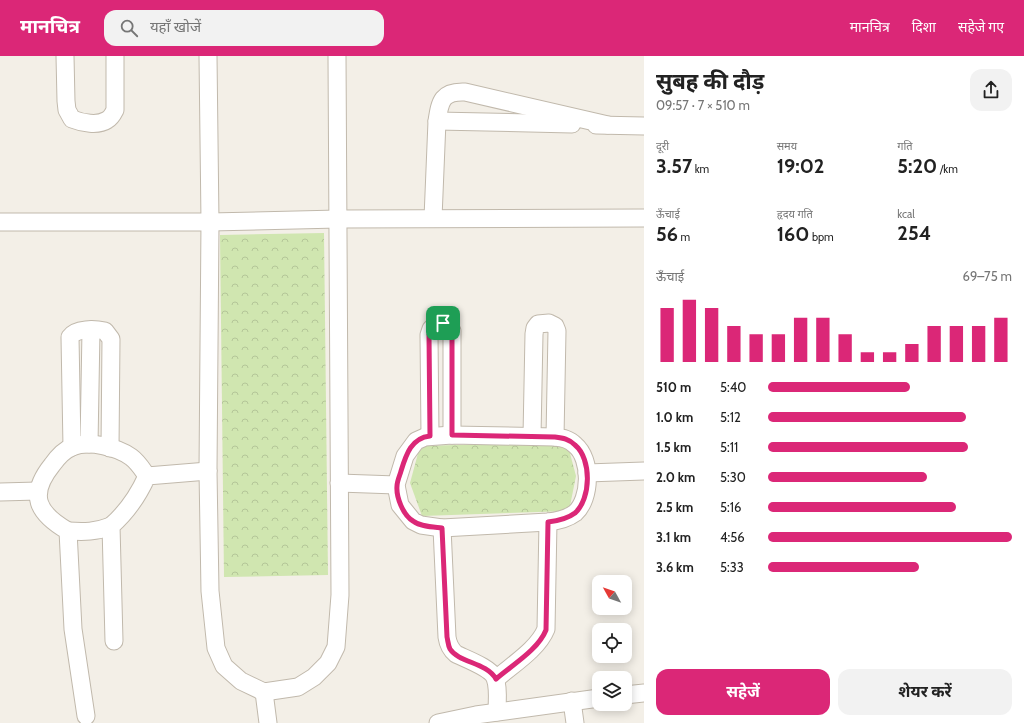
<!DOCTYPE html>
<html lang="hi">
<meta charset="utf-8">
<style>
body{margin:0;font-family:Cabin,"Noto Sans Devanagari",sans-serif;background:#f2f2f2;color:#222;height:100vh;display:flex;flex-direction:column;font-size:15px;white-space:nowrap}
*{box-sizing:border-box;margin:0}
p{font-size:13px;color:#767676}
.icon{flex:none;width:22px;height:22px;fill:none;stroke:currentColor;stroke-width:2;stroke-linecap:round;stroke-linejoin:round}
.map{position:relative;flex:1;overflow:hidden}
.panel{display:flex;flex-direction:column;background:#fff;width:380px}
.panel>*{flex:none}
.needle{width:26px;rotate:310deg}
.fabs{position:absolute;left:592px;top:519px;display:grid;gap:8px}
.fabs a{display:grid;place-items:center;width:40px;height:40px;border-radius:8px;background:#fff;box-shadow:0 2px 10px #0003;font-size:20px}
.pin{position:absolute;display:grid;place-items:center;width:34px;height:34px;color:#fff;margin:-17px;border-radius:8px;box-shadow:0 2px 6px #0006}
.round{display:grid;place-items:center;flex:none;width:42px;height:42px;border-radius:12px;background:#f2f2f2}
.summary{display:flex;align-items:center;justify-content:space-between;height:68px;padding:0 12px}
h1{font-size:22px;font-weight:700;line-height:30px}
.figures{display:grid;grid-template-columns:repeat(3,1fr);gap:6px;height:68px;padding:4px 12px}
.figures div{display:grid;align-content:center}
.figures b{font-size:20px;font-weight:700}
.figures small{font-size:11px;font-weight:400}
.figures p{font-size:11px}
.chart{height:112px;padding:8px 12px}
.chart p{display:flex;justify-content:space-between}
.chart svg{width:100%;height:72px;margin-top:4px;stroke:#db2777;stroke-width:6}
.cta{display:flex;gap:8px;margin-top:auto;padding:8px 12px}
.cta a{flex:1;height:46px;border-radius:12px;background:#db2777;color:#fff;font-size:16px;font-weight:700;line-height:46px;text-align:center}
.cta a+a{background:#f2f2f2;color:#222}
ul{padding:0 12px;list-style:none;font-size:13px}
li{display:grid;grid-template-columns:64px 48px 1fr;align-items:center;height:30px}
li i{height:10px;border-radius:5px;background:#db2777}
header{display:flex;align-items:center;gap:24px;box-sizing:border-box;height:56px;padding:0 20px;background:#db2777;color:#fff}
header strong{font-size:19px}
nav{display:flex;gap:22px;margin-inline-start:auto;font-size:14px}
.search{width:280px;height:36px;background:#f2f2f2;display:flex;align-items:center;gap:10px;box-sizing:border-box;padding:0 14px;border-radius:12px;color:#767676;font-size:15px}
main{display:flex;flex:1;min-height:0}
.map>svg:first-child{display:block}
</style>
<header>
<strong>मानचित्र</strong>
<div class="search"><svg class="icon" aria-label="search" viewBox="0 0 24 24"><circle cx="10" cy="10" r="6"/><path d="M15 15l6 6"/></svg>यहाँ खोजें</div>
<nav><a>मानचित्र</a><a>दिशा</a><a>सहेजे गए</a></nav>
</header>
<main>
<div class="map">
<svg width="644" height="667" viewBox="0 0 644 667">
<defs>
<pattern id="park-crowns" width="20" height="18" patternUnits="userSpaceOnUse"><rect width="20" height="18" fill="#d0e6b0"/><path d="M2 6a3 3 0 1 1 6 0M12 15a3 3 0 1 1 6 0" fill="none" stroke="#b4c698"/></pattern>
</defs>
<rect width="100%" height="100%" fill="#f3efe7"/>
<!-- park -->
<g fill="url(#park-crowns)">
<path d="M 324,177 L 328,519 L 224,521 L 220,179 Z"/>
<path d="M 567,386 L 576,420 L 569,455 L 422,460 L 410,427 L 420,390 Z"/>
</g>
<g fill="none" stroke-linecap="round" stroke-linejoin="round">
<defs>
<g id="minor">
<path d="M 65,0 L 66,45 L 67,54 L 72,63 C 82,67 98,70 107,64 C 111,62 113,58 115,54 L 115,0"/>
<path d="M 208,0 L 210,166 L 208,415 L 210,535 L 216,592 L 224,610 L 241,625 L 264,636 L 298,631 L 314,621 L 328,607 L 336,591 L 340,539 L 337,0"/>
<path d="M 437,65 L 572,68"/>
<path d="M 596,69 L 644,70"/>
<path d="M 433,162 L 437,65 C 440,45 442,35 465,36 L 608,69"/>
<path d="M 0,166 L 210,166 L 338,163 L 644,162"/>
<path d="M 452,379 L 555,381 C 563,382 569,383 575,389 C 592,403 591,443 575,457 C 567,463 557,465 548,466 L 442,472 L 421,469 L 413,465 L 400,449 L 396,429 L 405,400 L 416,385 L 425,381 Z"/>
<path d="M 430,380 L 429,279 L 431,273 L 437,267 C 445,267 449,268 452,275 L 452,379"/>
<path d="M 532,380 L 534,278 L 535,272 L 538,268 L 549,267 L 555,270 L 557,275 L 555,381"/>
<path d="M 89,388 L 91,274"/>
<path d="M 72,391 L 70,281 C 76,272 95,273 105,275 L 111,283 L 110,392"/>
<path d="M 587,417 L 644,415"/>
<path d="M 339,427 L 396,429"/>
<path d="M 0,436 L 38,435"/>
<path d="M 442,472 L 447,581 C 448,588 450,593 456,598 C 466,603 491,612 495,622 C 499,632 497,646 497,656"/>
<path d="M 68,475 C 84,476 96,476 111,470"/>
<path d="M 114,585 L 111,470 C 127,456 138,440 147,420 L 208,415"/>
<path d="M 496,623 C 512,609 538,593 546,573 L 548,466"/>
<path d="M 264,636 L 268,667"/>
<path d="M 625,639 L 644,637"/>
<path d="M 572,645 L 575,667"/>
<path d="M 86,660 L 73,573 L 68,475 C 37,457 28,439 52,409 C 57,402 64,394 72,391 C 89,384 117,391 131,401 C 138,406 142,413 147,420"/>
<path d="M 438,667 L 476,659 L 599,642"/>
</g>
</defs>
<!-- minor casing -->
<use href="#minor" stroke="#c1b9ac" stroke-width="19"/>
<!-- minor -->
<use href="#minor" stroke="#fff" stroke-width="17"/>
</g>
<g fill="none" stroke-linecap="round" stroke-linejoin="round">
<defs>
<path id="route" d="M 437,266 C 445,267 449,268 452,275 L 452,379 L 555,381 C 563,382 569,383 575,389 C 592,403 591,443 575,457 C 567,463 557,465 548,466 L 546,574 C 538,594 512,609 496,623 C 486,606 459,607 450,593 C 448,589 448,585 447,581 L 442,472 C 433,471 421,471 413,465 C 403,459 396,441 397,430 C 397,425 400,419 401,415 C 406,399 411,382 430,380 L 429,279 L 431,273 Z"/>
</defs>
<!-- route casing -->
<use href="#route" stroke="#fff" stroke-width="8"/>
<!-- route -->
<use href="#route" stroke="#db2777" stroke-width="5"/>
</g>
</svg>
<div class="fabs">
<a><svg class="needle" viewBox="-14 -14 28 28"><path d="M0-13l5 13h-10z" fill="#e53935"/><path d="M0 13l5-13h-10z" fill="#767676"/></svg></a>
<a><svg class="icon" aria-label="locate" viewBox="0 0 24 24"><circle cx="12" cy="12" r="6"/><path d="M12 2v4M12 18v4M2 12h4M18 12h4"/></svg></a>
<a><svg class="icon" aria-label="layers" viewBox="0 0 24 24"><path d="M12 4l9 5-9 5-9-5zM3 14l9 5 9-5"/></svg></a>
</div>
<div class="pin" style="left:443px;top:267px;background:#1e9e55"><svg class="icon" aria-label="arrive" viewBox="0 0 24 24"><path d="M6 21V4h12l-3 4 3 4H6"/></svg></div>
</div>
<section class="panel">
<div class="summary"><div><h1>सुबह की दौड़</h1><p>09:57 · 7 × 510 m</p></div><a class="round"><svg class="icon" aria-label="share" viewBox="0 0 24 24"><path d="M12 15V3M7 8l5-5 5 5M5 13v7h14v-7"/></svg></a></div>
<div class="figures">
<div><p>दूरी</p><b>3.57<small> km</small></b></div>
<div><p>समय</p><b>19:02</b></div>
<div><p>गति</p><b>5:20<small> /km</small></b></div>
</div>
<div class="figures">
<div><p>ऊँचाई</p><b>56<small> m</small></b></div>
<div><p>हृदय गति</p><b>160<small> bpm</small></b></div>
<div><p>kcal</p><b>254</b></div>
</div>
<div class="chart"><p><span>ऊँचाई</span>69–75 m</p>
<svg viewBox="0 0 160 44" preserveAspectRatio="none"><path d="M5 44V11M15 44V6M25 44V11M35 44V22M45 44V27M55 44V27M65 44V17M75 44V17M85 44V27M95 44V38M105 44V38M115 44V33M125 44V22M135 44V22M145 44V22M155 44V17"/></svg>
</div>
<ul>
<li><b>510 m</b>5:40<i style="width:58%"></i></li>
<li><b>1.0 km</b>5:12<i style="width:81%"></i></li>
<li><b>1.5 km</b>5:11<i style="width:82%"></i></li>
<li><b>2.0 km</b>5:30<i style="width:65%"></i></li>
<li><b>2.5 km</b>5:16<i style="width:77%"></i></li>
<li><b>3.1 km</b>4:56<i style="width:100%"></i></li>
<li><b>3.6 km</b>5:33<i style="width:62%"></i></li>
</ul>
<div class="cta"><a>सहेजें</a><a>शेयर करें</a></div>
</section>
</main>
